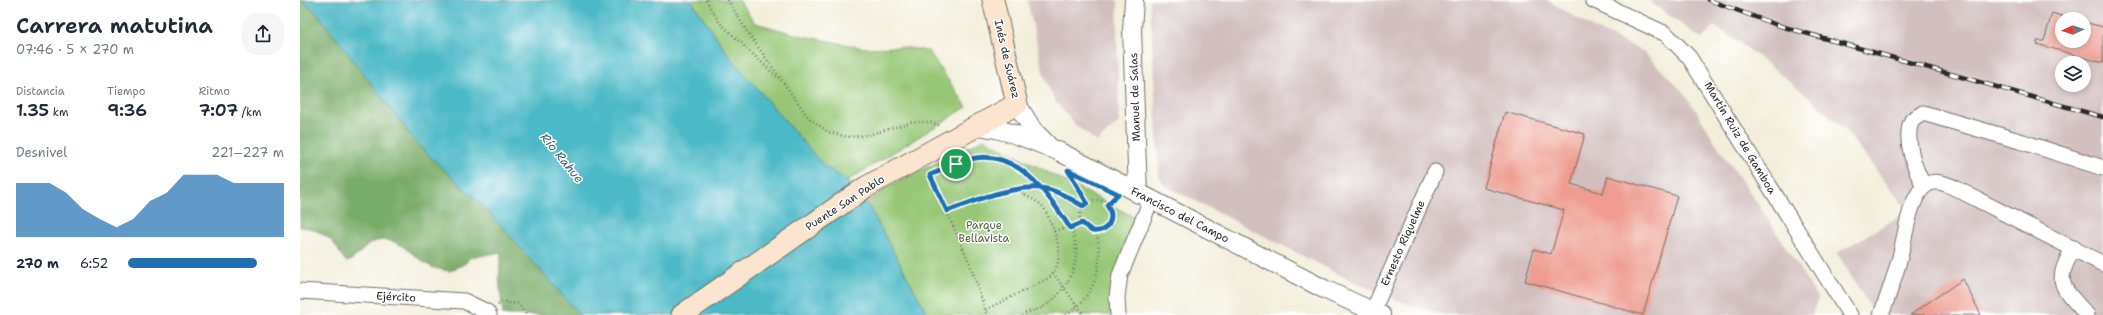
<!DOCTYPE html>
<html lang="es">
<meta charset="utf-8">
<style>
body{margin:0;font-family:"Shantell Sans",sans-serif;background:#f6f6f7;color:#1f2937;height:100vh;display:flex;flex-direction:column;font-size:15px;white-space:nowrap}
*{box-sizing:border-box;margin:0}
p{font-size:13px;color:#747a83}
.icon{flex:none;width:22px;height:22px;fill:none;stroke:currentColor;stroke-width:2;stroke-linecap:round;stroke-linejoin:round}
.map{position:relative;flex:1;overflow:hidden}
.sheet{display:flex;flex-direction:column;background:#fff;width:300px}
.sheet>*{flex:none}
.needle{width:26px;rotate:267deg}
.controls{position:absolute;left:1755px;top:12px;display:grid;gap:8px}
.controls a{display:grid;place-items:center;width:36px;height:36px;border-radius:50%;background:#fff;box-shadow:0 2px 6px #0003;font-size:20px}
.pin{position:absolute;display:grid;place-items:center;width:34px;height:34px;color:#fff;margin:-17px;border:2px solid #fff;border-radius:50%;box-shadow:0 1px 4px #0007}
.round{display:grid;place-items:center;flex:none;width:42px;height:42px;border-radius:16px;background:#f6f6f7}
.headline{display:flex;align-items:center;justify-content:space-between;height:68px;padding:0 16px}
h1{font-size:22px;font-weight:600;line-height:30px}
.figures{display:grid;grid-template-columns:repeat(3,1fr);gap:6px;height:68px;padding:4px 16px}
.figures div{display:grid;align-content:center}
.figures b{font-size:17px;font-weight:600}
.figures small{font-size:11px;font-weight:400}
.figures p{font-size:11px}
.chart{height:112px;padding:8px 16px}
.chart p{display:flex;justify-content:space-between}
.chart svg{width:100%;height:72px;margin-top:4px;fill:#1f6fb2;opacity:.7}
ul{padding:0 16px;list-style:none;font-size:13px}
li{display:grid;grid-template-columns:64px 48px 1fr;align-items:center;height:30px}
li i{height:10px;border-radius:5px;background:#1f6fb2}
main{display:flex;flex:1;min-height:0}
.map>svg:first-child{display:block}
</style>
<main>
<section class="sheet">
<div class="headline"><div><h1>Carrera matutina</h1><p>07:46 · 5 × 270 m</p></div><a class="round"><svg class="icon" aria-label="share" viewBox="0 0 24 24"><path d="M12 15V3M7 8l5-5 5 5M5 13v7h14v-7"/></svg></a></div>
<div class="figures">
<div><p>Distancia</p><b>1.35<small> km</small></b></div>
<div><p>Tiempo</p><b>9:36</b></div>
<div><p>Ritmo</p><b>7:07<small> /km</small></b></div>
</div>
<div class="chart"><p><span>Desnivel</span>221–227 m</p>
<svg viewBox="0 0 160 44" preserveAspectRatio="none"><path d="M0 44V11L10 11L20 11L30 17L40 27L50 33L60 38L70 33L80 22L90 17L100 6L110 6L120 6L130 11L140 11L150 11L160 11V44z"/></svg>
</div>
<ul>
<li><b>270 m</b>6:52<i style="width:83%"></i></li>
</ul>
</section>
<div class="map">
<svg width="1803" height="315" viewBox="0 0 1803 315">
<rect width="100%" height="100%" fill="#fff"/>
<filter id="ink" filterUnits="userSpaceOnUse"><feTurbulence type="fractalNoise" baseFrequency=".025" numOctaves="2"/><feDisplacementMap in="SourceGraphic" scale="8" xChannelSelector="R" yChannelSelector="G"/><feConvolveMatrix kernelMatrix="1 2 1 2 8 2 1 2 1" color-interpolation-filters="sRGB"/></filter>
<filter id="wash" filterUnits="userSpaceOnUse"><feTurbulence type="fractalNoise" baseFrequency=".012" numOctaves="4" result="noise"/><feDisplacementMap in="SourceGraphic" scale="16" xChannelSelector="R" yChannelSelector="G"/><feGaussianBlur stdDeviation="0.9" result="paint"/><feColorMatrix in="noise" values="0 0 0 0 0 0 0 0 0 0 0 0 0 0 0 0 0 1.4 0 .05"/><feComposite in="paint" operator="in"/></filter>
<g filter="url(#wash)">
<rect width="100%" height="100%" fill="#f2eeda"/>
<!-- industrial -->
<g fill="#d2bfbf" fill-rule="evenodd">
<path d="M 727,0 L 818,0 L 817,36 L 819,122 L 797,142 L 774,124 L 756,102 L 749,89 L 744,75 Z"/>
<path d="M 850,0 L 1247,0 L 1295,29 L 1343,51 L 1381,90 L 1394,107 L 1419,148 L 1462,210 L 1518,298 L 1512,315 L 1144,315 L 1102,302 L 1056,283 L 864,185 L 859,177 Z"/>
<path d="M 1348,0 L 1803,0 L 1803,315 L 1575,315 L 1537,253 L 1608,211 L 1545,130 L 1508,96 L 1447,48 L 1414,26 L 1402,39 ZM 1762,19 L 1784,19 L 1784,41 L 1762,41 ZM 1762,63 L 1784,63 L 1784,85 L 1762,85 Z"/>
</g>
<!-- green -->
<g fill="#97c776" stroke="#617950">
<path d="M 391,0 L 439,0 L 455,23 L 502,36 L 565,48 L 600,47 L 628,51 L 667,107 L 547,181 L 523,165 L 430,57 Z"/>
<path d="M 684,139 L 838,219 L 812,315 L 628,315 L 567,203 L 585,188 Z"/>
</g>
<!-- forest -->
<path fill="#79ac67" stroke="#526c49" d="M 0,0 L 17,13 L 120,147 L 186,209 L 280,315 L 203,315 L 199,278 L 201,252 L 169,258 L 166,263 L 150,271 C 144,270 137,269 132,267 C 111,257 97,231 71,243 C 62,248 59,257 47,262 C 41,257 40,252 36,246 C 29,236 13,227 0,227 Z"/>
<!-- water -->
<path fill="#4cb9c7" stroke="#3c7279" d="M 2,0 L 391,0 L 430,57 L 523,165 L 547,181 L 567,203 L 628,315 L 280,315 L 186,209 L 120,147 L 17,13 Z"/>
<g id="blocks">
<!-- building -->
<g fill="#ee9d90">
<path d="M 1752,13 L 1762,16 L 1762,41 L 1784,41 L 1784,22 L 1803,27 L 1803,63 L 1737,44 L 1737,41 L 1744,41 Z"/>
<path d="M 1205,112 L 1285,134 L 1271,184 L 1303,193 L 1308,176 L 1377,196 L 1343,315 L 1225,281 L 1234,249 L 1251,254 L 1264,210 L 1184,188 Z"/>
<path d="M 1663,279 L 1681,315 L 1610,315 Z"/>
</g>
</g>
</g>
<g filter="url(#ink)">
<use href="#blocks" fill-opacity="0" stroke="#716f68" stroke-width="1"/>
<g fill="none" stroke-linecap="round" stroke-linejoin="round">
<defs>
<g id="minor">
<path d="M 1293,0 L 1366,34 L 1389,57 L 1550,315"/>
<path d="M 1624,186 C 1615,170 1603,138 1612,120 L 1623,113 L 1723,142 L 1803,168"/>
<path d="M 1774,248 C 1752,284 1763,287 1787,315"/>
<path d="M 0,291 L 164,301 L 187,312 L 189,315"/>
<path d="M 818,315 L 817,297 L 820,275 L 851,200"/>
<path d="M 1071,315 L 1135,172"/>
<path d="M 1581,315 C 1588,296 1595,276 1600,257 C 1605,238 1609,197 1626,185 C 1634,179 1647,184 1655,188 L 1803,264"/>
</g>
<g id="tertiary">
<path d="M 834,0 L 832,30 L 838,194"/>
<path d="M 717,104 L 733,130 L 747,144"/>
<path d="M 675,126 C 705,128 730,140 758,151 L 1024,289 L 1081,315"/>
</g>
<path id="secondary" d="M 382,315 L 566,187 L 717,104 L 693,0"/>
</defs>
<!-- minor casing -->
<use href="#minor" stroke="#716f68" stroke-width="17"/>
<!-- tertiary casing -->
<use href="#tertiary" stroke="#716f68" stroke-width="20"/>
<!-- secondary casing -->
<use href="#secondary" stroke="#716f68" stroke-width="23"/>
<!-- path -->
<g stroke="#716f68" stroke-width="2.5" stroke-dasharray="1 3" stroke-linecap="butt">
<path d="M 406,0 L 419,22 L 479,79"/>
<path d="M 428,0 L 446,30 L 508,117 L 528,132 L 548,137 L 568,135 L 612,122 L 630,122 L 641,126"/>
<path d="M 630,175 C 649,167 669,154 690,157 C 724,161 767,209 775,241 C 777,253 776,266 770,277 C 764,290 752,303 739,309 C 733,311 727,312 722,315"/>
<path d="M 630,175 L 669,261 L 687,315"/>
<path d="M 771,175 L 787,203"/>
<path d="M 718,189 C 748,187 757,192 783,206"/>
<circle cx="796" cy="216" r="16"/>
<path d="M 807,205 L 815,197"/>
<path d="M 647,211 L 696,193 L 718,189 C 725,197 736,199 743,207 C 746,210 748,217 750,221 C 758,240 765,261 749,278 L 685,310"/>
<path d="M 754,231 L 782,223"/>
<path d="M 753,273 L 784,315"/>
<path d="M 198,305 L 202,302 L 218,304 L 227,315"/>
<path d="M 766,315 C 795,297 805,264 796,232"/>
</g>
<!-- minor -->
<use href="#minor" stroke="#fff" stroke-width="15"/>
<!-- tertiary -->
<use href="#tertiary" stroke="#fff" stroke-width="18"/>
<!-- secondary -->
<use href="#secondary" stroke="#fbe5cf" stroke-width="21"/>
<defs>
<path id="rail" d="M 1409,0 L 1477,25 L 1803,117"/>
</defs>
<!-- rail casing -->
<use href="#rail" stroke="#2b2b2b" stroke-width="4.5"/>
<!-- rail -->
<use href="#rail" stroke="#fff" stroke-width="3" stroke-dasharray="9" stroke-linecap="butt"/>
</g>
</g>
<g fill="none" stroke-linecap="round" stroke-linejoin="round" filter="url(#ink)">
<defs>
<path id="route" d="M 656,164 C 709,139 745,188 770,228 L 782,223 L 792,231 C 808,233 816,218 807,205 L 818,194 L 768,170 L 787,203 L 783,206 C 771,199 755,189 741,188 C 708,186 677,200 647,211 L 630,175 L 656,164"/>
</defs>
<!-- route casing -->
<use href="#route" stroke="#fff" stroke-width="8"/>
<!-- route -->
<use href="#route" stroke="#1f6fb2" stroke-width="5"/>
</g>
<g text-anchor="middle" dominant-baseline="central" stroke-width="3" stroke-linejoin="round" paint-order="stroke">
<!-- street labels -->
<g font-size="11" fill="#2b2b2b" stroke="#fff">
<text transform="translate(707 59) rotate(77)">Inés de Suárez</text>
<text transform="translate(835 97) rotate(-92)">Manuel de Salas</text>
<text transform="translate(1440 138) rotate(59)">Martín Ruiz de Gamboa</text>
<text transform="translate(545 203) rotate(-33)">Puente San Pablo</text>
<text transform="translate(880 215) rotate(27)">Francisco del Campo</text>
<text transform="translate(1103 243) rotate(-66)">Ernesto Riquelme</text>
<text transform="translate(96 297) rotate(3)">Ejército</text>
</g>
<!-- park labels -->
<g font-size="11" fill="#516245" stroke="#fff">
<text x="684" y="225">Parque<tspan x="684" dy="13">Bellavista</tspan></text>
</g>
<!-- water labels -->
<g font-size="12" font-style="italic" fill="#386469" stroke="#fff">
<text transform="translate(262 158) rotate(51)">Río Rahue</text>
</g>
</g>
</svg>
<div class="controls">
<a><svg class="needle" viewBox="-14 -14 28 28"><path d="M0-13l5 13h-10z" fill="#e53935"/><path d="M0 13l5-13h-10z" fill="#747a83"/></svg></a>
<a><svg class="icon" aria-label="layers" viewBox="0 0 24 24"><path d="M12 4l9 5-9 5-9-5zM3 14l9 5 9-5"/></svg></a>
</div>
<div class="pin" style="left:656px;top:164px;background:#1e9e55"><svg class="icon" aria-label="arrive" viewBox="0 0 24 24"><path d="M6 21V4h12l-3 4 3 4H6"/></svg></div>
</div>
</main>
